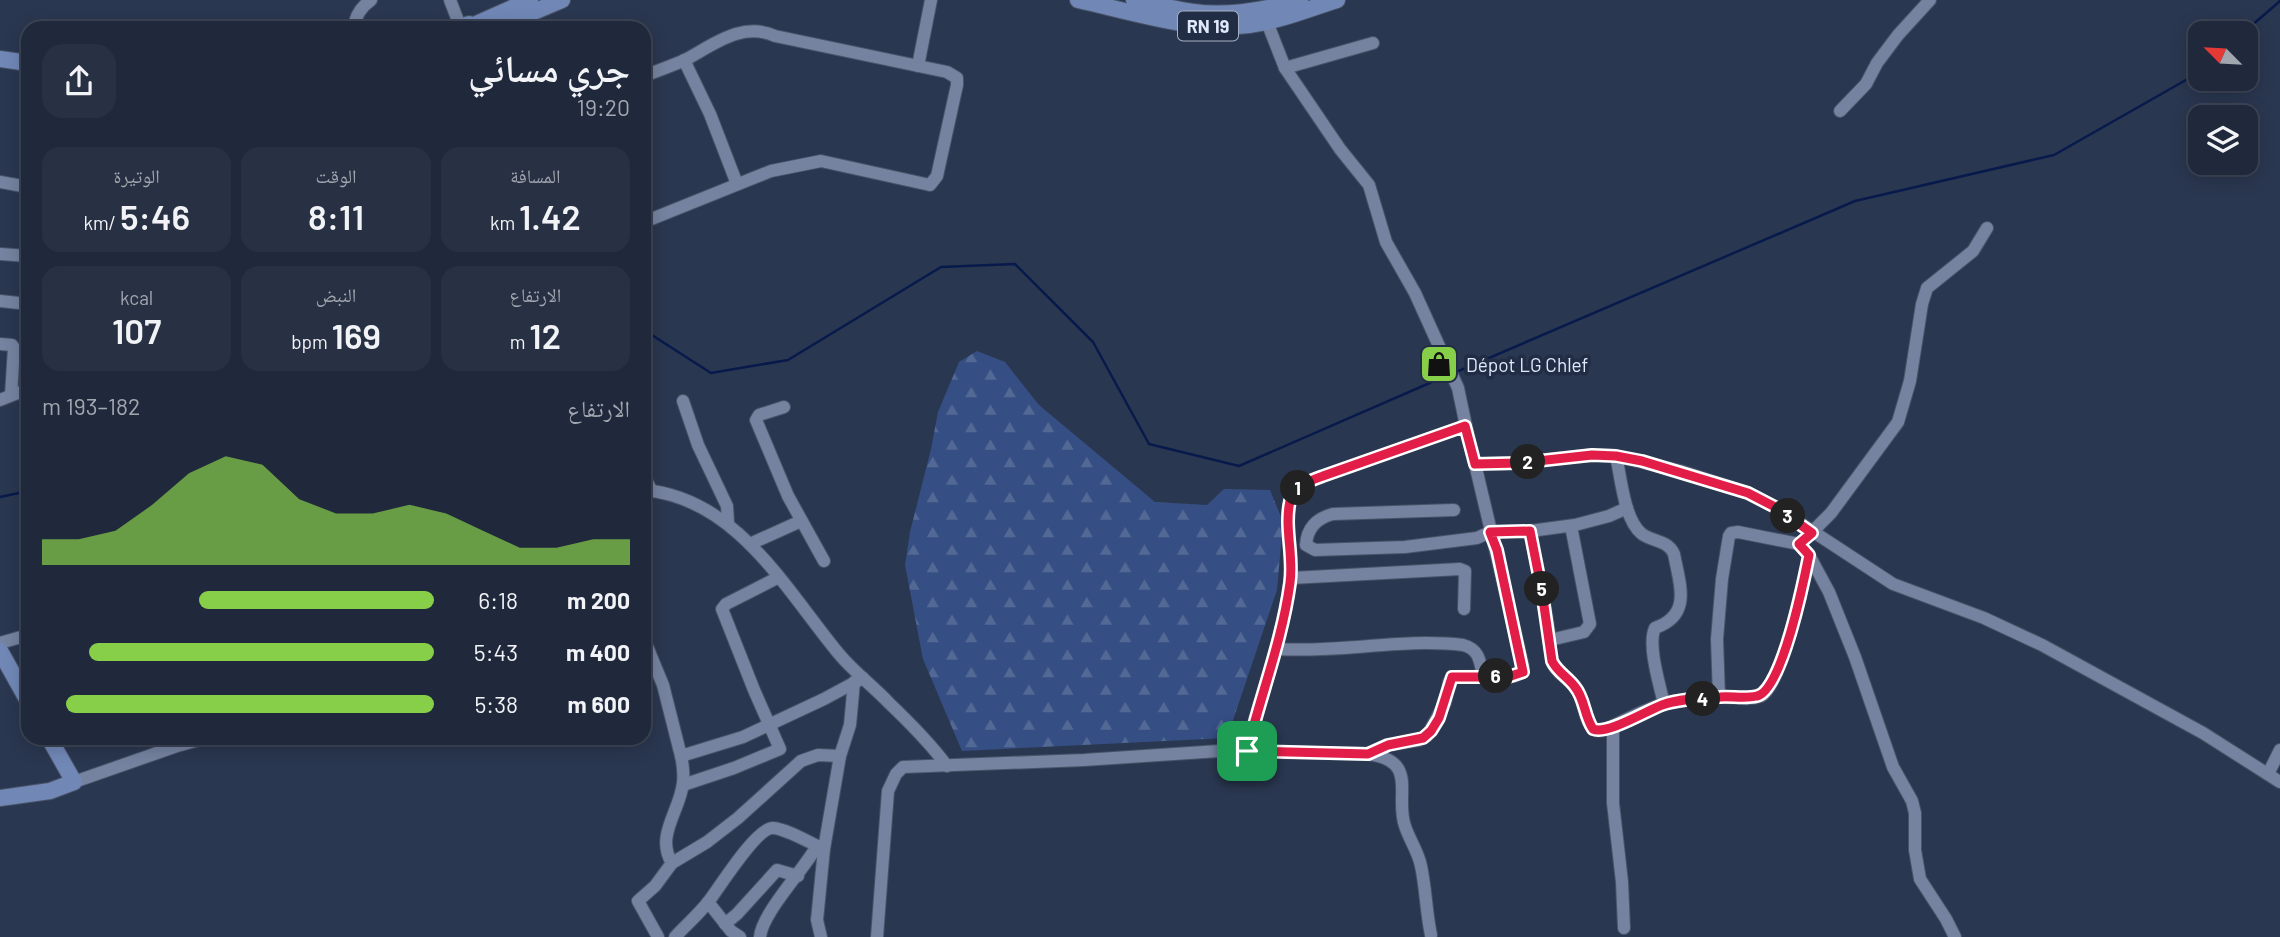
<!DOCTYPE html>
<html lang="ar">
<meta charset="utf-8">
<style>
body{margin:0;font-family:Barlow,"Noto Naskh Arabic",sans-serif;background:#283143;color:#f1f3f6;direction:rtl;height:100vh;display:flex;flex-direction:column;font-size:26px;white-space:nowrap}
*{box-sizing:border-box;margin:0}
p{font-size:23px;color:#a2a6af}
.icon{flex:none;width:38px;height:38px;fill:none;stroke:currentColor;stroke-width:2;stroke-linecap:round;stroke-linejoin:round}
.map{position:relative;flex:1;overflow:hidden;direction:ltr}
.side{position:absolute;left:21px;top:21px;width:630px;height:724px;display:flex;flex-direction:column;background:#20293c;border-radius:21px;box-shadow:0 4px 18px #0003,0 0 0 2px #3d4556;direction:rtl}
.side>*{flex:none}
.needle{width:46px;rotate:294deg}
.fabs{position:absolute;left:2188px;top:21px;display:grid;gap:14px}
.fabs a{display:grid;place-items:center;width:70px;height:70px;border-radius:14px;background:#20293c;box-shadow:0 4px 18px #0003,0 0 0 2px #3d4556;font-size:35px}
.pin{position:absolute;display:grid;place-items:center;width:60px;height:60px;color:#fff;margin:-30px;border-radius:14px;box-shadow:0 4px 10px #0006}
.km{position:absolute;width:35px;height:35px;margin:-18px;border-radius:50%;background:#222;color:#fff;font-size:19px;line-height:35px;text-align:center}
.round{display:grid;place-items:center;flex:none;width:74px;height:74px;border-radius:21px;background:#283143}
.overview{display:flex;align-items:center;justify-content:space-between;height:119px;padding:0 21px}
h1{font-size:38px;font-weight:600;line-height:52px}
.figures{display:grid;grid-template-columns:repeat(3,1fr);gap:10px;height:119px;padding:7px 21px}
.figures div{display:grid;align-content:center;border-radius:18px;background:#283143;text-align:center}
.figures b{font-size:35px;font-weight:600}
.figures small{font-size:19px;font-weight:400}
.figures p{font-size:19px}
.chart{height:196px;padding:14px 21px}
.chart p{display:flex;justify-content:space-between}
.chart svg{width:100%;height:126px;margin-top:7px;fill:#88cf49;opacity:.7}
ul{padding:0 21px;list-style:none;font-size:23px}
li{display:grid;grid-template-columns:112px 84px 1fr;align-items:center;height:52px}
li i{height:18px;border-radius:9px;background:#88cf49}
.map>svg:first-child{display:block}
</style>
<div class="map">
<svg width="2280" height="937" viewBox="0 0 2280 937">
<defs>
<pattern id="forest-firs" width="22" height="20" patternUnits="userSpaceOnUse" patternTransform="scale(1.75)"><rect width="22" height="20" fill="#354e83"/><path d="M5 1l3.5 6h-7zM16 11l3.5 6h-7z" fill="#526895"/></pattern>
</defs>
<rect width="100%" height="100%" fill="#2a3750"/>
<!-- forest -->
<path fill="url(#forest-firs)" d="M 977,351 L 1005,362 L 1039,405 L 1155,502 L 1207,505 L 1224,489 L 1270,490 L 1283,522 L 1277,590 L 1227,738 L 962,751 L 923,659 L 905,565 L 910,532 L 931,449 L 938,412 L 959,362 Z"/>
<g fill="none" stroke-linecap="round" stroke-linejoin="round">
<!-- stream -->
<g stroke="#071a4b" stroke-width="2.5">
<path d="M 2243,33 L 2280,1"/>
<path d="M 644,330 L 711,373 L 788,360 L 941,267 L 1015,264 L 1093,342 L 1149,444 L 1239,466 L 1448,375"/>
<path d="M 1454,373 L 1855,201 L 2054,155 L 2200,72"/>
<path d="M 0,497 L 28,491"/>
</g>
<defs>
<g id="minor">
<path d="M 450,0 L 460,26"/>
<path d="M 1267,22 L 1285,68 L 1340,149 L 1369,185 L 1386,242 L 1415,293 L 1458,388 L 1466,426 L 1523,666 L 1523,672 L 1514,676 L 1452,677 L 1449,682 L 1445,703 L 1427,736 L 1419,740 L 1388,745 L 1368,754"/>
<path d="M 354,28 C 355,16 361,7 371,0"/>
<path d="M 684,60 L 710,114 L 737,184"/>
<path d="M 918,66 L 931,0"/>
<path d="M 1285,68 L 1373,43"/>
<path d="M 644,76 C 657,71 671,66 685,60 C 713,45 742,21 775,36 L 947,72 L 957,78 L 957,85 L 937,176 L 930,185 L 821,161 L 771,171 L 644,222"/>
<path d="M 1840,111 L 1866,84 L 1877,63 L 1898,35 L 1930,0"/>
<path d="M 0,182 L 28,187"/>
<path d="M 0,254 L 28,256"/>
<path d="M 0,301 L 28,304"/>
<path d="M 0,344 L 12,345 L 14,348 L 11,395"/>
<path d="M 0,400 L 28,389"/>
<path d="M 683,401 L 698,445 L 727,506 L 728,523"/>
<path d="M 784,407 L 759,415 L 756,420 L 788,496 L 824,561"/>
<path d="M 1616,456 C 1621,477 1624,520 1642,534 C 1653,542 1668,540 1674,554 C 1680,586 1692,615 1655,628 C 1647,645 1660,686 1664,704"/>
<path d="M 1475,464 L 1519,463 L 1592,455 L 1616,456 L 1680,471 L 1748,493 L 1777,508 L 1893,584 L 1984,618 L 2042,645 L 2203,733 L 2280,782"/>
<path d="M 644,476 L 651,490"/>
<path d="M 644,490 C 737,498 786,590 839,654 C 854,672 873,686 889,703 C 910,723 930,743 947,766"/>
<path d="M 1454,510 L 1333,514 C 1317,518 1307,528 1306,545 L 1315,550 L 1405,547 L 1477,538 L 1490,532 L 1530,531 L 1575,525 L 1609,516 L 1627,508"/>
<path d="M 1530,531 C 1536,563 1543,594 1548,626 C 1550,638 1549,652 1553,664 C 1558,675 1572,680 1578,691 C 1586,705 1584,735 1605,730 C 1623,721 1645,709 1664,704 C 1681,699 1701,698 1718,697 C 1731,696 1748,701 1761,696 C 1782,687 1804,579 1809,555"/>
<path d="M 1807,537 L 1831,513 L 1898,422 L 1910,381 L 1922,304 L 1927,288 L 1973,251 L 1987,228"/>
<path d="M 750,544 L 801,521"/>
<path d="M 1291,578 L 1460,569 L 1465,571 L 1464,609"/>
<path d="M 644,639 L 663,685 L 681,756 L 743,737 L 824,699 L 863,678"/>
<path d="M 1550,640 L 1584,632 L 1590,624 L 1571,526"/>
<path d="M 0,643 L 28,635"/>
<path d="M 1278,649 C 1340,653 1401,638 1463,645 C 1479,649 1480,661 1483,676"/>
<path d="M 1719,697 L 1717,639 L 1722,579 L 1729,536 L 1731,533 L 1738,532 L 1799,544 L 1809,555 L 1829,592 L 1855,657 L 1893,767 L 1912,801 L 1915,813 L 1915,850 L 1920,879 L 1946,919 L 1955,937"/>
<path d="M 1613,726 L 1613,803 L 1622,882 L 1624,928"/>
<path d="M 1246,751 C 1261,694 1282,641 1290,583 C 1294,556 1284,528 1290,501 C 1294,486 1309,481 1323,476 L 1466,426"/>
<path d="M 681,756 C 683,765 684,774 683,783 C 680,811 655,836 672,863 L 707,842 L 738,818 L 801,761 L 818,755 L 840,756"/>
<path d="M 2268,774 L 2280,750"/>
<path d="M 74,782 L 177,746 L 206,738"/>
<path d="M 683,785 L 734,768 L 780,749 L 754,690 L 722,609 L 726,604 L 779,577"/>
<path d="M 708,902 L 731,931 L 740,937"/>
<path d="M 725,924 L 737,914 L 777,870 L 798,876"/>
<path d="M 658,937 L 638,901 L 655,886 L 672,863"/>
<path d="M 675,937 C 686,925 699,914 709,901 C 719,888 757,827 773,828 C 787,829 810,843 824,849"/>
<path d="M 760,937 C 762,913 803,871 817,846"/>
<path d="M 821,937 L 817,920 L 824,849 L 840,756 L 850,725 L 854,682"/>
<path d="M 877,937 L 888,791 L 896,774 L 903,767 L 1084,760 L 1219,751 L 1368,754 C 1420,761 1394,795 1405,826 C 1409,839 1418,851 1421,866 C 1426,889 1426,912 1431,935"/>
</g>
<g id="major">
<path d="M 1078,0 C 1133,12 1192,32 1249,25 C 1279,21 1308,9 1337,0"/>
<path d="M 1134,0 C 1153,4 1173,9 1193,12 C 1229,17 1266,10 1300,0"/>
<path d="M 474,25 L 530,0"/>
<path d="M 458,28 L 469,24 L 477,28"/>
<path d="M 496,28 L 562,0"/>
<path d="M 0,59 L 28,63"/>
<path d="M 0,651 L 28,701"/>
<path d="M 0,798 L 50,791 L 74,782 L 49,738"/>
</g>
</defs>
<!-- minor casing -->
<use href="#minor" stroke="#485368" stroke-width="14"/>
<!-- major casing -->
<use href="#major" stroke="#485368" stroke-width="18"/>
<!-- minor -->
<use href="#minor" stroke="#7583a0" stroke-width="12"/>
<!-- major -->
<use href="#major" stroke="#7188b7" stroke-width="16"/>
</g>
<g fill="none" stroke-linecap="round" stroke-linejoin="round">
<defs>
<path id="route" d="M 1465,426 L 1475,464 L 1519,463 L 1592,455 L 1616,456 L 1642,461 L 1748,493 L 1777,508 L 1812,533 L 1799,544 L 1809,555 C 1804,580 1782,691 1757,696 C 1745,699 1732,696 1720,697 C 1702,698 1678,699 1662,705 C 1646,711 1607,735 1593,729 C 1584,716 1585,699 1575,687 C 1568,677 1557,672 1552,661 L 1542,592 L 1530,531 L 1490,532 L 1497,550 L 1523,672 L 1508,677 L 1452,677 L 1439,718 L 1431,731 L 1423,738 L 1388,745 L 1368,754 L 1247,751 C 1261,694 1282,641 1290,583 C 1294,556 1284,528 1290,501 C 1294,486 1309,481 1323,476 Z"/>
</defs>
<!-- route casing -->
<use href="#route" stroke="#fff" stroke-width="14"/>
<!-- route -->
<use href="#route" stroke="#e11d48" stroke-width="9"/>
</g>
<!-- icons -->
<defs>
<symbol id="shop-square" viewBox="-11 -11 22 22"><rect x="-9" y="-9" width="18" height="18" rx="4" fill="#88cf49" stroke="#212c45"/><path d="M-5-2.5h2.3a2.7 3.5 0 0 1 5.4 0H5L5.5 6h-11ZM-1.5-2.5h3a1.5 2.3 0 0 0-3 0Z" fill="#111"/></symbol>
</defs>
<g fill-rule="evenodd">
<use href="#shop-square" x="1417" y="342" width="44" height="44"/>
</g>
<g text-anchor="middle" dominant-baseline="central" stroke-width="7" stroke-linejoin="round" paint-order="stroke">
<!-- shield labels -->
<rect fill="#212c45" stroke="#a7b0c3" stroke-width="2" x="1178" y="11.5" width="60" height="29" rx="5"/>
<g font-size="18" font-weight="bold" fill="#e0e9f9">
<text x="1208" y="26">RN 19</text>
</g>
<!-- poi labels -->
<g font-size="19" fill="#e0e9f9" stroke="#212c45" text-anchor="start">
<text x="1466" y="364">Dépot LG Chlef</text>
</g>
</g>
</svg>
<div class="fabs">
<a><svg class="needle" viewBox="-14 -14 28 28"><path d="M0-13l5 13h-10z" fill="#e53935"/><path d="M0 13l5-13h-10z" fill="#a2a6af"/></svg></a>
<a><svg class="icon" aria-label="layers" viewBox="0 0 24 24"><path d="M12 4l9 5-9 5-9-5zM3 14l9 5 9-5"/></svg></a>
</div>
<div class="pin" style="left:1247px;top:751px;background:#1e9e55"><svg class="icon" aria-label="arrive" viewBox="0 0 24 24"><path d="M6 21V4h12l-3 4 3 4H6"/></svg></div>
<b class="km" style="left:1298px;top:488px">1</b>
<b class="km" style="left:1528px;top:462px">2</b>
<b class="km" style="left:1788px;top:516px">3</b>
<b class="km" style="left:1703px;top:699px">4</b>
<b class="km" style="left:1542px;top:589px">5</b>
<b class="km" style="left:1496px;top:676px">6</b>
<section class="side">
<div class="overview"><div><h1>جري مسائي</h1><p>19:20</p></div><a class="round"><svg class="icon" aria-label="share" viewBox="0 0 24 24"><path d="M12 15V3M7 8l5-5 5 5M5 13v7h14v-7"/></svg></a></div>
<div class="figures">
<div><p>المسافة</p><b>1.42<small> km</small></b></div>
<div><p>الوقت</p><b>8:11</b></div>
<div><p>الوتيرة</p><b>5:46<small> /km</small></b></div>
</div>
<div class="figures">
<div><p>الارتفاع</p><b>12<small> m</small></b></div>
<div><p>النبض</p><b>169<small> bpm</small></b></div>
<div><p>kcal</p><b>107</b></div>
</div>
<div class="chart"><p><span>الارتفاع</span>182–193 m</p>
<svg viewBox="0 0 160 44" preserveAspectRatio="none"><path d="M0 44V35L10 35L20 32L30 23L40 12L50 6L60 9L70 21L80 26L90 26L100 23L110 26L120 32L130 38L140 38L150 35L160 35V44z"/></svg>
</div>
<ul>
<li><b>200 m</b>6:18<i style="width:60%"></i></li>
<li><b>400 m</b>5:43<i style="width:88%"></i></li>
<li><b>600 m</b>5:38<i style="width:94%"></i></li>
</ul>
</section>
</div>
